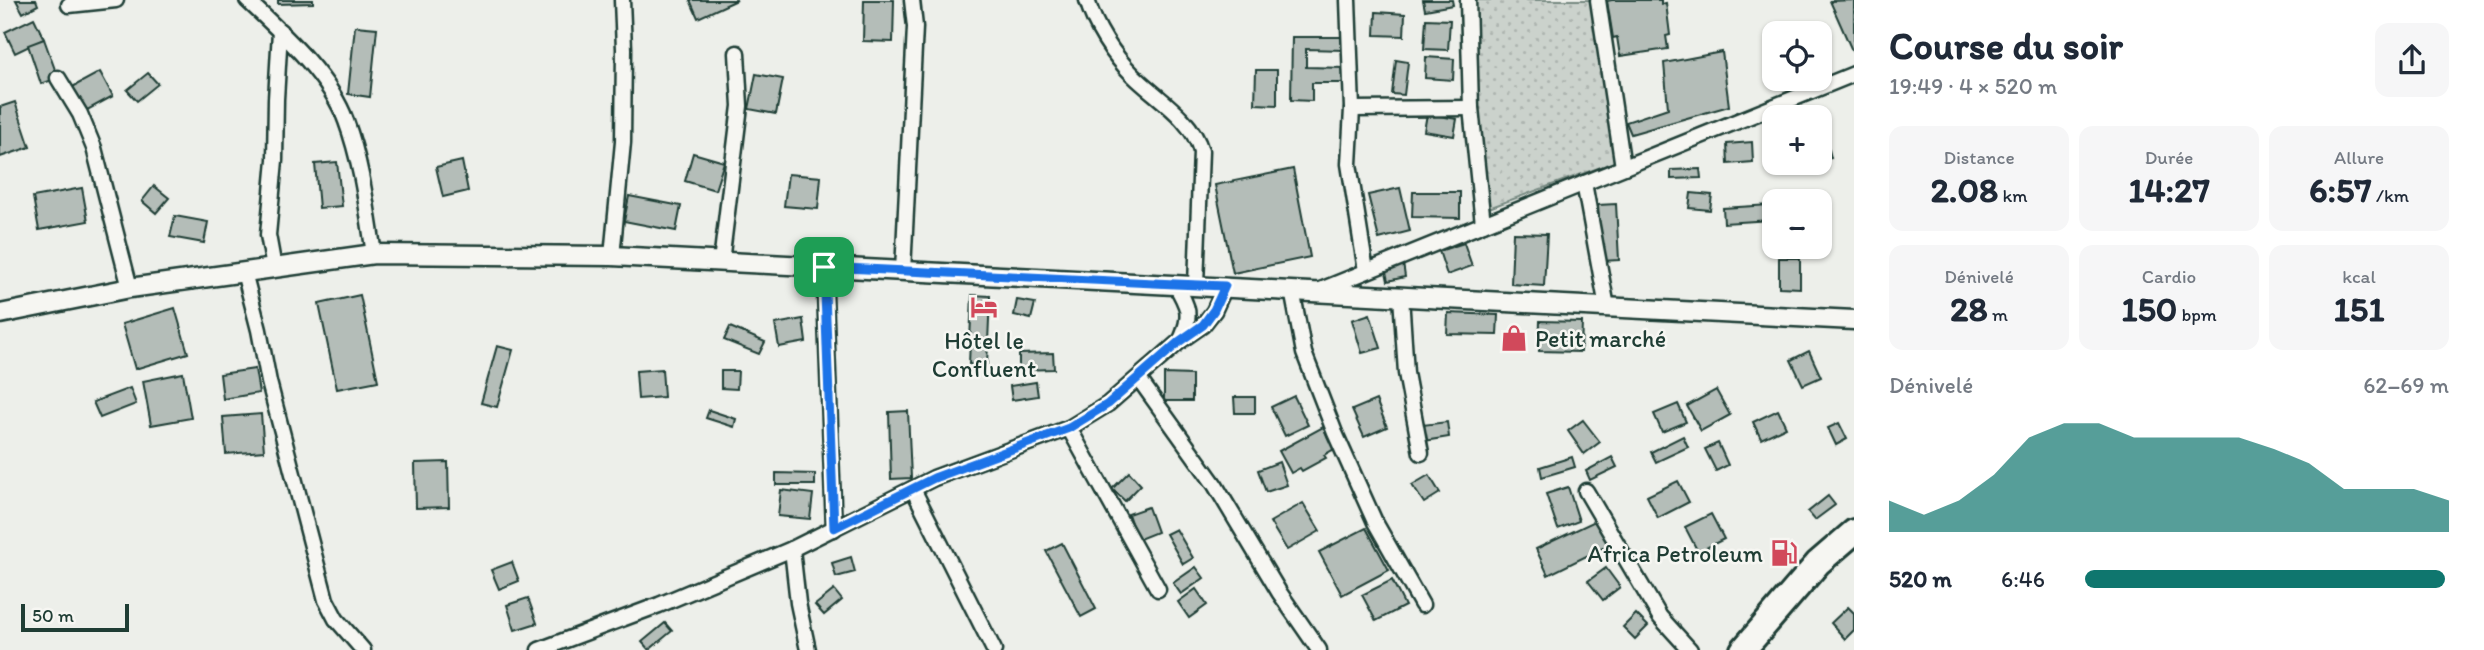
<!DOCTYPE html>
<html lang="fr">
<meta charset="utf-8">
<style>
body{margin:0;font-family:Itim,sans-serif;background:#f6f6f7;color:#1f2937;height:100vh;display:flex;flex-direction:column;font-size:26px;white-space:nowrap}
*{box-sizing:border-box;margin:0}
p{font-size:23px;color:#747a83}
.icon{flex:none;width:38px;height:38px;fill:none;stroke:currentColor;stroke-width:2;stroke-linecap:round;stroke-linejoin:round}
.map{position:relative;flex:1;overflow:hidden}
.details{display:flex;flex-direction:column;background:#fff;width:630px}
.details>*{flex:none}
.fabs{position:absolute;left:1762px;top:21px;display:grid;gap:14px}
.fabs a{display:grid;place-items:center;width:70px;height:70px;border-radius:14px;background:#fff;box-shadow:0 2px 5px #0004;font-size:35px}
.scale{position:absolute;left:21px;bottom:18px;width:108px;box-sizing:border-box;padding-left:7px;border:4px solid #1f3d34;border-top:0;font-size:19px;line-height:24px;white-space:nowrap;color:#1f3d34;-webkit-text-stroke:5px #f6f6f2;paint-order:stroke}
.pin{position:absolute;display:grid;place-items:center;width:60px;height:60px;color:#fff;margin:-30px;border-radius:14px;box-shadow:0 4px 10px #0006}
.round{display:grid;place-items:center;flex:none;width:74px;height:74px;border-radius:14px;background:#f6f6f7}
.headline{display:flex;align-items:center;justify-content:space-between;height:119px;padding:0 35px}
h1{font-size:38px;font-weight:700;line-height:52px}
.metrics{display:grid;grid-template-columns:repeat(3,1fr);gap:10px;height:119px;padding:7px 35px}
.metrics div{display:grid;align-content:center;border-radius:14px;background:#f6f6f7;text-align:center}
.metrics b{font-size:35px;font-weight:700}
.metrics small{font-size:19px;font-weight:400}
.metrics p{font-size:19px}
.chart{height:196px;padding:14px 35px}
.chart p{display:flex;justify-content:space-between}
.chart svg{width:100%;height:126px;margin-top:7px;fill:#0f766e;opacity:.7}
ul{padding:0 35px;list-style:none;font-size:23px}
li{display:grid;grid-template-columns:112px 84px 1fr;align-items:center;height:52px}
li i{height:18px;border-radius:9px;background:#0f766e}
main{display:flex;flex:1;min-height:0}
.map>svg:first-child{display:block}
</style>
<main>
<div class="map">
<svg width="1854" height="650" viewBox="0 0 1854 650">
<defs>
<pattern id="park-dots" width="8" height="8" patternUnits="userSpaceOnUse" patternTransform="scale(1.75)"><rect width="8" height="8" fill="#cbd2cc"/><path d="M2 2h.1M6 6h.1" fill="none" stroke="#aeb5b0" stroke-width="1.8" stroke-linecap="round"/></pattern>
</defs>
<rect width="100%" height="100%" fill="#edefea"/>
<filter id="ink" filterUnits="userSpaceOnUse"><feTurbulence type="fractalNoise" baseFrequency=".0143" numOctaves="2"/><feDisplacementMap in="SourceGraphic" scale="14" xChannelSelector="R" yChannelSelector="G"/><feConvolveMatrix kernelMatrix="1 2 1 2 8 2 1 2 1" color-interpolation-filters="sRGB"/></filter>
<g filter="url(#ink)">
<!-- park -->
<path fill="url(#park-dots)" stroke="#758880" stroke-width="2" d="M 1469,0 L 1601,0 L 1623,159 L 1486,209 Z"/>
<!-- building -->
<g fill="#b4bdb8" stroke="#1f3d34" stroke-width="2">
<path d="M 16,0 L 36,0 L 38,5 L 23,13 Z"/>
<path d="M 278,0 L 313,0 L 313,3 L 278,4 Z"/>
<path d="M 690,0 L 737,0 L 698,18 Z"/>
<path d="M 864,0 L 894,0 L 893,42 L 863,41 Z"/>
<path d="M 1423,0 L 1452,0 L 1453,5 L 1425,10 Z"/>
<path d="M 1612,0 L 1661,0 L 1661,4 L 1666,3 L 1670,35 L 1666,36 L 1668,49 L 1620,56 L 1617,37 L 1613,38 L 1607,1 Z"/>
<path d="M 1854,0 L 1854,55 L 1830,1 Z"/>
<path d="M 1376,12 L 1405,14 L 1404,36 L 1375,35 Z"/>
<path d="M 34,18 L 44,39 L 15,53 L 5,32 Z"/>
<path d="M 1426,19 L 1450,20 L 1448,50 L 1424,49 Z"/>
<path d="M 355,26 L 377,28 L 370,97 L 348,94 Z"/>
<path d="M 1292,37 L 1346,37 L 1345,50 L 1306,49 L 1306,67 L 1345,68 L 1344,83 L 1312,83 L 1312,101 L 1291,100 Z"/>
<path d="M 44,39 L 58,78 L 41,84 L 28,45 Z"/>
<path d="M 1722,52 L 1729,106 L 1631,134 L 1626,122 L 1668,108 L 1664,63 Z"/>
<path d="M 1426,57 L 1454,59 L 1453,80 L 1425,78 Z"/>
<path d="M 1396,60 L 1408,62 L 1404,95 L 1392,94 Z"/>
<path d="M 1256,70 L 1277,70 L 1277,105 L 1255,104 Z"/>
<path d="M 100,72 L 113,96 L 80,114 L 67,90 Z"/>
<path d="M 148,73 L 158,84 L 137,101 L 127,90 Z"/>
<path d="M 756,74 L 783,79 L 776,114 L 749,109 Z"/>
<path d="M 15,102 L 30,147 L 0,157 L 0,107 Z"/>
<path d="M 1427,114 L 1457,119 L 1454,136 L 1424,131 Z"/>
<path d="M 1752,142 L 1753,162 L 1728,164 L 1727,144 Z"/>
<path d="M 1829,150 L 1831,158 L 1820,161 L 1820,152 Z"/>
<path d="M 693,153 L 724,162 L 715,190 L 685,181 Z"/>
<path d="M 462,161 L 468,191 L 443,197 L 436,167 Z"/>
<path d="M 337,162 L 342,206 L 319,208 L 315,164 Z"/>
<path d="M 1293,169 L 1310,257 L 1233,273 L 1215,185 Z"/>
<path d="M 1700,169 L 1701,178 L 1671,179 L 1671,170 Z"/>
<path d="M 788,174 L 821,177 L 818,209 L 784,206 Z"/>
<path d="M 154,186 L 169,198 L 156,213 L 142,201 Z"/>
<path d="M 82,188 L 88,221 L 39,230 L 33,197 Z"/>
<path d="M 1400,188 L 1410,231 L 1379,239 L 1368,195 Z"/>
<path d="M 1413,192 L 1460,192 L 1460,218 L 1412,217 Z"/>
<path d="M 1691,193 L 1712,195 L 1710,210 L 1689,208 Z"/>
<path d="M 629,196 L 681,206 L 676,231 L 624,221 Z"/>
<path d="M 1616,204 L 1619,260 L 1602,261 L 1598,205 Z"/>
<path d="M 1770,205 L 1771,220 L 1724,223 L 1723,208 Z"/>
<path d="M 175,216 L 208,222 L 204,243 L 170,237 Z"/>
<path d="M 1513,233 L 1547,234 L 1544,286 L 1511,284 Z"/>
<path d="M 1464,243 L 1472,266 L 1447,275 L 1439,251 Z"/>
<path d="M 1779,258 L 1800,258 L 1800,288 L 1779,287 Z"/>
<path d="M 1403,263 L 1405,277 L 1388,281 L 1385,267 Z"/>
<path d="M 360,295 L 378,381 L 337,389 L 319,304 Z"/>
<path d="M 972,295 L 990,296 L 987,365 L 969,364 Z"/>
<path d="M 1017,300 L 1035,303 L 1031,319 L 1014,315 Z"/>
<path d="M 175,308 L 188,353 L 135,369 L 122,324 Z"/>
<path d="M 1448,313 L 1498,315 L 1497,335 L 1447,334 Z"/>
<path d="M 1370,314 L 1381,348 L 1362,353 L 1352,320 Z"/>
<path d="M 803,319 L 806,342 L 779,347 L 775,324 Z"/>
<path d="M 1540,321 L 1582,322 L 1581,352 L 1539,351 Z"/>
<path d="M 730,327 L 765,342 L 759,354 L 724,340 Z"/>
<path d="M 497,346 L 513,350 L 497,407 L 481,403 Z"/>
<path d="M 1809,351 L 1821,377 L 1803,385 L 1791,360 Z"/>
<path d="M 1053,353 L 1054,369 L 1019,370 L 1019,354 Z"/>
<path d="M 255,369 L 259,393 L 223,399 L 220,374 Z"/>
<path d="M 662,369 L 664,397 L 638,399 L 636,371 Z"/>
<path d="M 721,371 L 738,371 L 737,389 L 721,388 Z"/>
<path d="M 183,373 L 191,418 L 151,425 L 143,381 Z"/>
<path d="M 1164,374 L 1192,375 L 1192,401 L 1164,401 Z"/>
<path d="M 1036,382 L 1038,396 L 1012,400 L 1010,386 Z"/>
<path d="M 130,388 L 136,404 L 100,418 L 93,402 Z"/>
<path d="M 1716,390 L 1730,415 L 1701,431 L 1687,406 Z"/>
<path d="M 1294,396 L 1308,425 L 1285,436 L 1271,407 Z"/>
<path d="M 1234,397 L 1255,397 L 1255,413 L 1235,413 Z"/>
<path d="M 1376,400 L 1387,427 L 1364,437 L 1352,410 Z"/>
<path d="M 1678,404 L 1686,422 L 1662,432 L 1654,414 Z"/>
<path d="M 709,410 L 736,419 L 734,427 L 706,418 Z"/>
<path d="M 1778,410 L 1786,427 L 1761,439 L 1753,422 Z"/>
<path d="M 908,411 L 911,478 L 891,479 L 889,412 Z"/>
<path d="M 261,414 L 264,451 L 226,454 L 223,417 Z"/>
<path d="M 1583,420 L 1600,442 L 1584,454 L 1568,431 Z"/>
<path d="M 1447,422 L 1449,437 L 1424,441 L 1422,425 Z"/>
<path d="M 1839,423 L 1847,439 L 1836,445 L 1828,428 Z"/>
<path d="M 1323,427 L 1334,449 L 1324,455 L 1326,458 L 1302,471 L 1300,468 L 1291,473 L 1279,451 Z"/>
<path d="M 1683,436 L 1688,447 L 1656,462 L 1651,452 Z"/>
<path d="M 1718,443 L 1728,465 L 1716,471 L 1705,449 Z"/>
<path d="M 1572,457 L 1575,467 L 1542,477 L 1540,467 Z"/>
<path d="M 1612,457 L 1617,467 L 1590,480 L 1586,471 Z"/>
<path d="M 448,462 L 449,507 L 416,508 L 415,463 Z"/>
<path d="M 1279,462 L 1287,485 L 1266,492 L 1258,470 Z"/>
<path d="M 1129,472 L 1141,485 L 1125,501 L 1112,489 Z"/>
<path d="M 776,473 L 815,474 L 815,485 L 776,485 Z"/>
<path d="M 1429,475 L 1440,493 L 1424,503 L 1412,485 Z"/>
<path d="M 1678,481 L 1689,502 L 1658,518 L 1647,496 Z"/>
<path d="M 1568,487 L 1579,521 L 1558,529 L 1546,494 Z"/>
<path d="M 781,490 L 813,494 L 810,519 L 778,516 Z"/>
<path d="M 1828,496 L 1835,505 L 1815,520 L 1808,512 Z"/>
<path d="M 1303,503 L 1320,531 L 1287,550 L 1270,522 Z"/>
<path d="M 1148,507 L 1157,532 L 1137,540 L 1128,514 Z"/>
<path d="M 1711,514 L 1724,539 L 1698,552 L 1685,527 Z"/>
<path d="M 1597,520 L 1609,545 L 1548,575 L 1536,549 Z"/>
<path d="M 1366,528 L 1389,570 L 1342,595 L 1319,552 Z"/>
<path d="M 1176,529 L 1193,558 L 1183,564 L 1166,534 Z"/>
<path d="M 1062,543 L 1096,609 L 1081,617 L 1046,551 Z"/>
<path d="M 851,557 L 855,572 L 836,577 L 832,563 Z"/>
<path d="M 512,562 L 519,581 L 499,589 L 491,570 Z"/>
<path d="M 1196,567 L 1204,578 L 1181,594 L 1173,583 Z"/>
<path d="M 1606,568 L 1620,587 L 1603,600 L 1588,581 Z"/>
<path d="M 1392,580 L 1405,606 L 1376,621 L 1362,595 Z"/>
<path d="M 1196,589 L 1207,605 L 1189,618 L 1178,602 Z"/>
<path d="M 834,590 L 842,600 L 824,615 L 815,605 Z"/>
<path d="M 528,598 L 537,623 L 515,630 L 507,605 Z"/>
<path d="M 1848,607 L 1854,613 L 1854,630 L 1845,639 L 1831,623 Z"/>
<path d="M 1636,614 L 1648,626 L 1635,639 L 1623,627 Z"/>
<path d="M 665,623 L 672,631 L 649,650 L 642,642 Z"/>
</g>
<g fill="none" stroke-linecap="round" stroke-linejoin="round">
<defs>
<g id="minor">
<path d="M 247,0 C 282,33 330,76 346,121 C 362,164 367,210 374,254"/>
<path d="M 1087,0 C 1095,27 1113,55 1133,75 C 1156,98 1192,118 1201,151 L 1196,285"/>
<path d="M 1348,0 L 1352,109 L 1349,164 L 1366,271"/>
<path d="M 1468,0 L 1471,108 L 1483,224"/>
<path d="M 1598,0 L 1623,167"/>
<path d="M 69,5 L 116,0"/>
<path d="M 58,78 L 80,114 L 94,148 L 130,288"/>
<path d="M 1352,109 L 1471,108"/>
<path d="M 1584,183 L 1607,307"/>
<path d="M 612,256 L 623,142 L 624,49 L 622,0"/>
<path d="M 721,262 L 740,106 L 737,53"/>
<path d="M 824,267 L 834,529"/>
<path d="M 274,268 L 268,235 L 275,160 L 276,99 L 280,31"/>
<path d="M 903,271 L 915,27 L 912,0"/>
<path d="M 244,272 L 259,330 L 269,382 L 326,600 L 336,619 L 363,650"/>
<path d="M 1175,284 C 1189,307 1192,315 1181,340"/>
<path d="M 1292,290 L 1304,353 L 1335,433 L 1375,522 L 1422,605"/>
<path d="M 1318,291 L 1854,74"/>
<path d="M 1401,296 L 1406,373 L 1421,453"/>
<path d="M 1139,379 L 1215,485 L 1279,592 L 1319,650"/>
<path d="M 1069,428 L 1158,589"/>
<path d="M 913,489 L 994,650"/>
<path d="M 1586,491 L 1660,617 L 1690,650"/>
<path d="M 792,549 L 798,603 L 808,650"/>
<path d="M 539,650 L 659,605 L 792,549 L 934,478 L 1069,428 L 1108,404 L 1180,341 L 1203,325 L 1214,311 L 1225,287"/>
</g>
<path id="tertiary" d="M 0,314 L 130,288 L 374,254 L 612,256 L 1854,320"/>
<path id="trunk" d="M 1743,650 L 1818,563 L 1854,532"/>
</defs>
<!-- minor casing -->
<use href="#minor" stroke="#1f3d34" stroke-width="19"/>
<!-- tertiary casing -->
<use href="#tertiary" stroke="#1f3d34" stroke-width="23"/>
<!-- trunk casing -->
<use href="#trunk" stroke="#1f3d34" stroke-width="30"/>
<!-- minor -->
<use href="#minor" stroke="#f6f6f2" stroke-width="14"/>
<!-- tertiary -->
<use href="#tertiary" stroke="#f6f6f2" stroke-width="18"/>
<!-- trunk -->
<use href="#trunk" stroke="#f6f6f2" stroke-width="24"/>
</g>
</g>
<g fill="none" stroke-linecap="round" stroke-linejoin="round" filter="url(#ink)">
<defs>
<path id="route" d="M 824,267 L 1175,284 L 1225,286 L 1214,310 L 1203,325 L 1180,341 L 1108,404 L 1069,428 L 934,478 L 834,528 Z"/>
</defs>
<!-- route casing -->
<use href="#route" stroke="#fff" stroke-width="14"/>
<!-- route -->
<use href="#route" stroke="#1a73e8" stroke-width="9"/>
</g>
<!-- icons -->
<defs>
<symbol id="hotel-bare" viewBox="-9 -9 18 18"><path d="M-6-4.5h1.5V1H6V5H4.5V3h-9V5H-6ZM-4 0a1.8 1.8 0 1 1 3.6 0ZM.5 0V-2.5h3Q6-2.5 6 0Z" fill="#d1495b" stroke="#f6f6f2" stroke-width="2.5" paint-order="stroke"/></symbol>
<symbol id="shop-bare" viewBox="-9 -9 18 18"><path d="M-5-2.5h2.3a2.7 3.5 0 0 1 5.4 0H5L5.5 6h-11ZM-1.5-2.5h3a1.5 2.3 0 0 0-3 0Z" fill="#d1495b" stroke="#f6f6f2" stroke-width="2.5" paint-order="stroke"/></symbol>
<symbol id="fuel-bare" viewBox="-9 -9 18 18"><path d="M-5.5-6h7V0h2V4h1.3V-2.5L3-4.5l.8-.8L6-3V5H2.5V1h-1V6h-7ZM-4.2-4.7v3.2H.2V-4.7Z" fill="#d1495b" stroke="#f6f6f2" stroke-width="2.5" paint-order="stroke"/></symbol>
</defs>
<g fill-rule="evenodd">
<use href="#hotel-bare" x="965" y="288" width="38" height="38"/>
<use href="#shop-bare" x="1495" y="319" width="38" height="38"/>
<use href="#fuel-bare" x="1765" y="534" width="38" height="38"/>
</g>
<g text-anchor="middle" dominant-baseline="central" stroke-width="5" stroke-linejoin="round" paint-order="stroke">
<!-- poi labels -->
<g font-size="24" fill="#1f3d34" stroke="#f6f6f2" text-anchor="start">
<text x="1535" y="338">Petit marché</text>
<text x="984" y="340" text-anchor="middle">Hôtel le<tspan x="984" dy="28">Confluent</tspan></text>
<text x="1763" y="553" text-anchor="end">Africa Petroleum</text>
</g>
</g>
</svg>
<div class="fabs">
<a><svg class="icon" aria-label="locate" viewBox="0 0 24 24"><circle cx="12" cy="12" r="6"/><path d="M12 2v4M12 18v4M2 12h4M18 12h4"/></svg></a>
<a>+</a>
<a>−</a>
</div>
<div class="scale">50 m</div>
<div class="pin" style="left:824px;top:267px;background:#1e9e55"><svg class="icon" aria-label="arrive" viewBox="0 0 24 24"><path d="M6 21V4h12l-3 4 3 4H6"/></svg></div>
</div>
<section class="details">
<div class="headline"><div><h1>Course du soir</h1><p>19:49 · 4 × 520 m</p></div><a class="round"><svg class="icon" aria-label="share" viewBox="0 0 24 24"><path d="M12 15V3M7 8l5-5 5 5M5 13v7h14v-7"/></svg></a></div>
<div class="metrics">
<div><p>Distance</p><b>2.08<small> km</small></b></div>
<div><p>Durée</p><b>14:27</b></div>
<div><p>Allure</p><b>6:57<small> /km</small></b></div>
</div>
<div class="metrics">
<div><p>Dénivelé</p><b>28<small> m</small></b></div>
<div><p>Cardio</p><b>150<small> bpm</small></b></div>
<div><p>kcal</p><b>151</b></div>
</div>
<div class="chart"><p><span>Dénivelé</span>62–69 m</p>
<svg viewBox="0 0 160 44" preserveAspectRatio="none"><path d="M0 44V33L10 38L20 33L30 24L40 11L50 6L60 6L70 11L80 11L90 11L100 11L110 15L120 20L130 29L140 29L150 29L160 33V44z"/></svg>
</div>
<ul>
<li><b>520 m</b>6:46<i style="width:99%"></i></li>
</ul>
</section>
</main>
